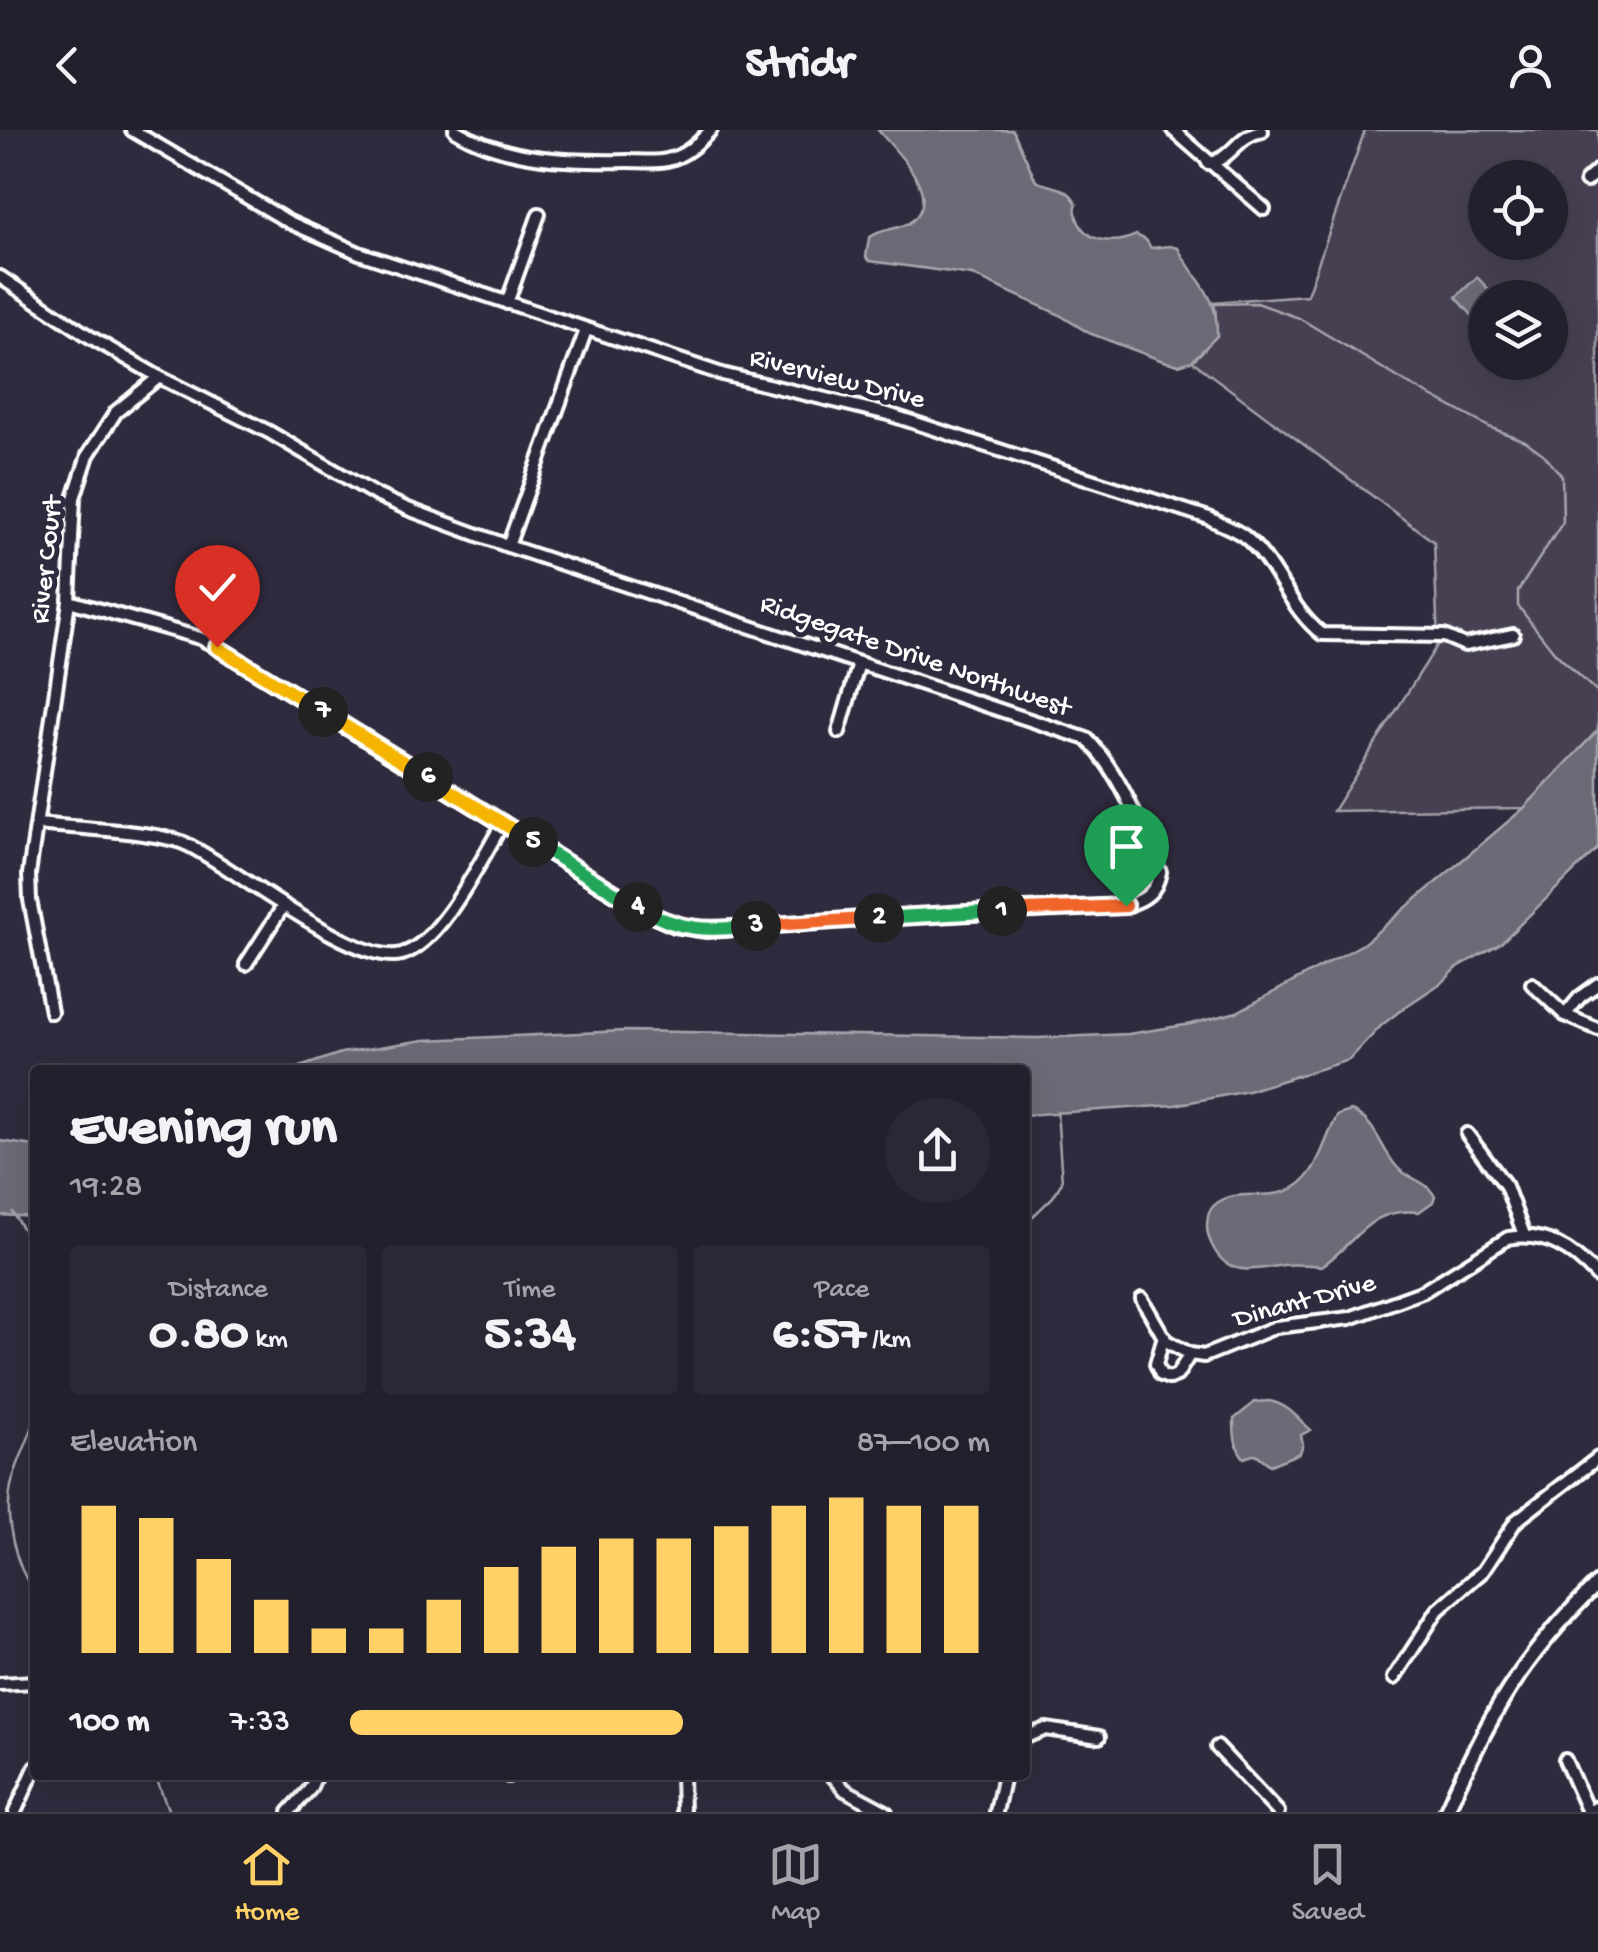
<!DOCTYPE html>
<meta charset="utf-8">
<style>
body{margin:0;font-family:"Gochi Hand",sans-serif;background:#2b2836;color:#f1f3f6;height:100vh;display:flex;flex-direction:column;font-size:38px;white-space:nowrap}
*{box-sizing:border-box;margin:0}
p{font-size:32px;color:#a3a3aa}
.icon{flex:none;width:55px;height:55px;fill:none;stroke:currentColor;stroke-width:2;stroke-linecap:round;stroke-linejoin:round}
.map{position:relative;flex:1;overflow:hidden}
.sheet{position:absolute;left:30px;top:935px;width:1000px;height:715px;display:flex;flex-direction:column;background:#23202e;border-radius:10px;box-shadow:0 10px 40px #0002,0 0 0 2px #403e4a}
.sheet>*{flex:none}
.tools{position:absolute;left:1468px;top:30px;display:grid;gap:20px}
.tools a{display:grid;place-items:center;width:100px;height:100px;border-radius:50%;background:#23202e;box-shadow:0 10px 40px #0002,0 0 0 2px #403e4a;font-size:50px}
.pin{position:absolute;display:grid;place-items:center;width:85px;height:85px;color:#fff;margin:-102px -42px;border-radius:50% 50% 50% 0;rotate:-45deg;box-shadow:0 0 10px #0007}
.pin .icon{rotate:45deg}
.km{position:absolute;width:50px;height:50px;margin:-25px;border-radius:50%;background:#222;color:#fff;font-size:28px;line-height:50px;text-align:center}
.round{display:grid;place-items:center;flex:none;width:105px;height:105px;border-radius:52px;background:#2b2836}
.summary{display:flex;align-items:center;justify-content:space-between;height:170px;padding:0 40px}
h1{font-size:55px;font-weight:800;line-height:75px}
.stats{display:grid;grid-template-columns:repeat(3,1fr);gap:15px;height:170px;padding:10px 40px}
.stats div{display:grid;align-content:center;border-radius:10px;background:#2b2836;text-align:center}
.stats b{font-size:50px;font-weight:800}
.stats small{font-size:28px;font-weight:400}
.stats p{font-size:28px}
.chart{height:280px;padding:20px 40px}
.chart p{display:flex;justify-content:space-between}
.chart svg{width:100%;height:180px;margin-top:10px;stroke:#ffd166;stroke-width:6}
ul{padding:0 40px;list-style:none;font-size:32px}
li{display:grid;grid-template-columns:160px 120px 1fr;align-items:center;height:75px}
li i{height:25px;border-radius:12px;background:#ffd166}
header{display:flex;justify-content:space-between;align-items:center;height:130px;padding:0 40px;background:#23202e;font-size:45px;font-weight:800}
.tabs{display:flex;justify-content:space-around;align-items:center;height:140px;border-top:2px solid #403e4a;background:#23202e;font-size:28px;color:#a3a3aa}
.tabs a{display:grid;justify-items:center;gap:5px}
.tabs .current{color:#ffd166}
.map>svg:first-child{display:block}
</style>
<header><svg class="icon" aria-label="back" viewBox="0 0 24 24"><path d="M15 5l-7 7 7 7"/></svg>Stridr<svg class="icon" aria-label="person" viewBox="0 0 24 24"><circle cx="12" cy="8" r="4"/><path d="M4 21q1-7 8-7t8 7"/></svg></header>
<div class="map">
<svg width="1598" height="1682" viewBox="0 0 1598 1682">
<rect width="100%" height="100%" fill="#2f2a3d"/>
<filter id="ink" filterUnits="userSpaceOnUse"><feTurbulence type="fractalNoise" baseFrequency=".01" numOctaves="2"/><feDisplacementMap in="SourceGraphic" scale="20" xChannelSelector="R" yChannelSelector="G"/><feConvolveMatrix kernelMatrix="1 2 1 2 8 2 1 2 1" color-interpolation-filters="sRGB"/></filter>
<g filter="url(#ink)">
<!-- green -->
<path fill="#464152" stroke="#a2a0a8" stroke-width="2.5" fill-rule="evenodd" d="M 1365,0 L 1598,0 L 1598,600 L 1524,678 L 1333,681 L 1438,514 L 1434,412 L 1192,231 C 1213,214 1220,199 1214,172 L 1307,165 ZM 1485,48 L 1550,48 L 1550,112 L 1485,112 ZM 1485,168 L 1550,168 L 1550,232 L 1485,232 Z"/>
<!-- water -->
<g fill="#6d6a77" stroke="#a7a6ad" stroke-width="2.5">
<path d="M 878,0 L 1013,0 L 1036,51 C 1048,57 1065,56 1073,68 C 1080,78 1074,72 1076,83 C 1081,113 1115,116 1136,105 L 1146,110 L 1151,118 L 1170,116 L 1178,118 C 1196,153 1218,162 1217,206 L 1192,231 L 1179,235 L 1163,231 L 1089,203 L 1058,184 L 972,145 L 870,131 L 866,127 L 869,108 C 882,97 901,101 913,90 C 943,63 894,20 878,0 Z"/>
<path d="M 1477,147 L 1494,165 L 1485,168 L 1478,176 L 1485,186 L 1478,192 L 1456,167 Z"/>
<path d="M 1598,600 L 1598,718 L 1501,813 L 1458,837 L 1444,851 L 1405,877 L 1382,895 L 1349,930 L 1248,961 L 1175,975 L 1025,985 L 1025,940 L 291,940 L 341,923 L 424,910 L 624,901 L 1037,908 L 1128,904 L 1191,894 L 1237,882 L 1363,814 L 1524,678 Z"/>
<path d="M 1351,981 C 1376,990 1380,1018 1397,1037 C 1409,1050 1425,1049 1435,1066 L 1433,1072 L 1419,1082 C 1369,1076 1356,1113 1322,1136 C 1310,1135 1295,1134 1283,1135 C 1256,1139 1230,1148 1214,1119 C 1210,1112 1207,1106 1207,1097 C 1207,1086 1209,1077 1220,1071 C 1243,1058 1271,1072 1295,1057 C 1319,1043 1324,1008 1338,985 Z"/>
<path d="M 0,1011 L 35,1016 L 35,1087 L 0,1085 Z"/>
<path d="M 1269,1271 C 1288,1274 1298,1289 1311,1300 L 1301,1305 L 1303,1314 L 1300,1323 L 1270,1335 L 1256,1324 L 1244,1328 C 1234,1316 1234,1303 1234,1289 L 1255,1272 Z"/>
</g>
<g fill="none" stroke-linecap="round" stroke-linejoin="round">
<!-- stream -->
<g stroke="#a7a6ad" stroke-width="2.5">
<path d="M 1215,174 L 1257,173 L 1299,188 L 1407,253 L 1489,297 L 1525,311 L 1543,324 L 1562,346 L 1563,392 L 1518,461 L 1518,476 L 1554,522 L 1598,563"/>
<path d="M 12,1082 L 35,1119"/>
<path d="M 1025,1094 L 1053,1067 L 1062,1052 L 1057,981"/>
<path d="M 35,1288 C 29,1312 16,1333 11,1356 C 4,1389 15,1436 35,1463"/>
<path d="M 155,1645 L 169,1682"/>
</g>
<defs>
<g id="minor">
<path d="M 132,0 L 289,92 L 359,123 L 722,244 L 888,284 L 1209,388 C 1220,394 1234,399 1244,406 C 1277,433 1288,478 1322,504 L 1444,506 L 1465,515 L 1513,505"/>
<path d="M 455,0 C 505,31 571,32 628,31 C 640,31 655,33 667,30 C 686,26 698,13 711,0"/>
<path d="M 1173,0 L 1264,79"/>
<path d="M 1208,33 C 1232,30 1237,5 1262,1"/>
<path d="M 1586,51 L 1598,40"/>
<path d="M 0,147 L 90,207 L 159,247 L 269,302 L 376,365 L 408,379 L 508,416 L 1087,609 C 1123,647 1139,695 1160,742 C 1156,763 1145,770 1125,776 L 862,789 L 707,801 L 675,796 L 653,786 L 599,754 L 217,517 L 200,508 L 69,471"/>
<path d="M 507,173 L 539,84"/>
<path d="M 508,416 L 586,200"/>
<path d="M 839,602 L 859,533"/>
<path d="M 37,694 C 72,698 161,701 188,715 C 235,738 356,837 402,824 C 442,812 481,729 503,693"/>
<path d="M 246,834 L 284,775"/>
<path d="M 1532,854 L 1565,885 L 1598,899"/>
<path d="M 51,882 L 30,770 L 29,744 L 69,471 L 74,368 L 88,325 L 116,282 L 159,247"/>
<path d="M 1565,885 L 1580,867 L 1598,854"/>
<path d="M 1467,1004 L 1506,1056 L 1524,1105"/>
<path d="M 1142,1169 L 1166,1211 L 1190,1224 L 1204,1226 L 1276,1197 L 1350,1188 L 1424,1161 L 1508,1108 C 1546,1101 1573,1120 1598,1147"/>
<path d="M 1164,1206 L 1156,1234 L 1161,1245 L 1169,1248 L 1177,1245 L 1190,1224"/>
<path d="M 1394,1548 L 1438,1480 L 1483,1441 L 1516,1391 L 1598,1328"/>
<path d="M 0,1554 L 35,1552"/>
<path d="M 1025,1607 L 1046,1599 L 1099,1607"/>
<path d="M 1217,1617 L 1278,1682"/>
<path d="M 1565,1630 L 1588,1682 L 1598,1677"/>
<path d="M 682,1645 L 683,1682"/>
<path d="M 832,1645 L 845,1660 L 886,1682"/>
<path d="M 508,1646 L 509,1645"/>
<path d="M 15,1682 L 35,1638"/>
<path d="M 289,1682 L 310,1659 L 316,1645"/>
<path d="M 996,1682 L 1004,1645"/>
</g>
<path id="major" d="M 1446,1682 C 1489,1585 1521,1528 1598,1453"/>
</defs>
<!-- minor casing -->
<use href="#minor" stroke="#fff" stroke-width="18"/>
<!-- major casing -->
<use href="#major" stroke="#fff" stroke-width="20"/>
<!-- minor -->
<use href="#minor" stroke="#2f2a3d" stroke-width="10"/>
<!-- major -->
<use href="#major" stroke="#2f2a3d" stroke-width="12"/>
</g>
</g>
<g fill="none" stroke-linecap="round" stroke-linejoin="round" filter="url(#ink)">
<defs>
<path id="split-1" d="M 1002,781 L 1126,776"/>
<path id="split-2" d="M 879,788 L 1002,781"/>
<path id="split-3" d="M 756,796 L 879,788"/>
<path id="split-4" d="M 638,777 C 680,802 708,801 756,796"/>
<path id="split-5" d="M 533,712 L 638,777"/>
<path id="split-6" d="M 428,647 L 533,712"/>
<path id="split-7" d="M 323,582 L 428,647"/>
<path id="split-8" d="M 217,517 L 323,582"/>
</defs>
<!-- split-1 casing -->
<use href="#split-1" stroke="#fff" stroke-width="20"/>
<!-- split-2 casing -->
<use href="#split-2" stroke="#fff" stroke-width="20"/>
<!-- split-3 casing -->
<use href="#split-3" stroke="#fff" stroke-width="20"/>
<!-- split-4 casing -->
<use href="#split-4" stroke="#fff" stroke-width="20"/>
<!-- split-5 casing -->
<use href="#split-5" stroke="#fff" stroke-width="20"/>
<!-- split-6 casing -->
<use href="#split-6" stroke="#fff" stroke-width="20"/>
<!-- split-7 casing -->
<use href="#split-7" stroke="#fff" stroke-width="20"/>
<!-- split-8 casing -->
<use href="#split-8" stroke="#fff" stroke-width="20"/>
<!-- split-1 -->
<use href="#split-1" stroke="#f0652b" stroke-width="12"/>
<!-- split-2 -->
<use href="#split-2" stroke="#22a559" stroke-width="12"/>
<!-- split-3 -->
<use href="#split-3" stroke="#f0652b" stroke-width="12"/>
<!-- split-4 -->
<use href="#split-4" stroke="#22a559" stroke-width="12"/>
<!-- split-5 -->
<use href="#split-5" stroke="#22a559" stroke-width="12"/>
<!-- split-6 -->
<use href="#split-6" stroke="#f5b400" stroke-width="12"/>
<!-- split-7 -->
<use href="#split-7" stroke="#f5b400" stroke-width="12"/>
<!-- split-8 -->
<use href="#split-8" stroke="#f5b400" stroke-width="12"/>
</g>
<g text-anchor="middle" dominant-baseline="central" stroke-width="10" stroke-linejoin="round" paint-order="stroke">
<!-- street labels -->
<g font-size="28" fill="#fff" stroke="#2f2a3d">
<text transform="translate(837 250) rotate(14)">Riverview Drive</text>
<text transform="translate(48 430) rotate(-84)">River Court</text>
<text transform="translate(915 527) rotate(19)">Ridgegate Drive Northwest</text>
<text transform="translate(1305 1172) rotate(-15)">Dinant Drive</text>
</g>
</g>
</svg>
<div class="tools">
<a><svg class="icon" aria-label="locate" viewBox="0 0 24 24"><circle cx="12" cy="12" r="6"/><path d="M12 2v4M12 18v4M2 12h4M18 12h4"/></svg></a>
<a><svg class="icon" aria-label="layers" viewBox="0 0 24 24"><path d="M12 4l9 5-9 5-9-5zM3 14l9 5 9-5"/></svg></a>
</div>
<div class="pin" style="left:1126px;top:776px;background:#1e9e55"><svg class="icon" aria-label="arrive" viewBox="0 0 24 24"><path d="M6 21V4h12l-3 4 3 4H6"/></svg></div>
<div class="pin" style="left:217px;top:517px;background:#d93025"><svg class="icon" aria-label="check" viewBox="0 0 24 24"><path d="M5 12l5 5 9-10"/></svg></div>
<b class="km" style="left:1002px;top:781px">1</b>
<b class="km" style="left:879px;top:788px">2</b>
<b class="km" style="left:756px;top:796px">3</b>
<b class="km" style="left:638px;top:777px">4</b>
<b class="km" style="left:533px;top:712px">5</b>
<b class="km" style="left:428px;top:647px">6</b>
<b class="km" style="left:323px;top:582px">7</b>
<section class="sheet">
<div class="summary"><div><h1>Evening run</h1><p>19:28</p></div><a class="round"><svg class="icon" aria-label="share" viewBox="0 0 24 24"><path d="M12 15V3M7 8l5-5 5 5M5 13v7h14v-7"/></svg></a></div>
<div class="stats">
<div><p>Distance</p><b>0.80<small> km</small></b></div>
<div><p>Time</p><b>5:34</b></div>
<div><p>Pace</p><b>6:57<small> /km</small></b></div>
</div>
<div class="chart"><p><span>Elevation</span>87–100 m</p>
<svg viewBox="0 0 160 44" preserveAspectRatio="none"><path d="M5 44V8M15 44V11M25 44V21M35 44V31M45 44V38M55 44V38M65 44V31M75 44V23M85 44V18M95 44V16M105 44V16M115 44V13M125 44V8M135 44V6M145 44V8M155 44V8"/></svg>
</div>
<ul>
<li><b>100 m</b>7:33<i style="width:52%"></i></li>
</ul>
</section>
</div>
<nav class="tabs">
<a class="current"><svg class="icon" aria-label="home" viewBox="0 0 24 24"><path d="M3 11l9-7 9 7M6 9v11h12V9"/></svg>Home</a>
<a><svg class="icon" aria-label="map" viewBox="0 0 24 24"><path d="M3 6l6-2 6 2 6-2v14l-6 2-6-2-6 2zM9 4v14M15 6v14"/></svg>Map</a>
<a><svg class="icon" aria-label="saved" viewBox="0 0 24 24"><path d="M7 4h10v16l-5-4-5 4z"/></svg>Saved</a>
</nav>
